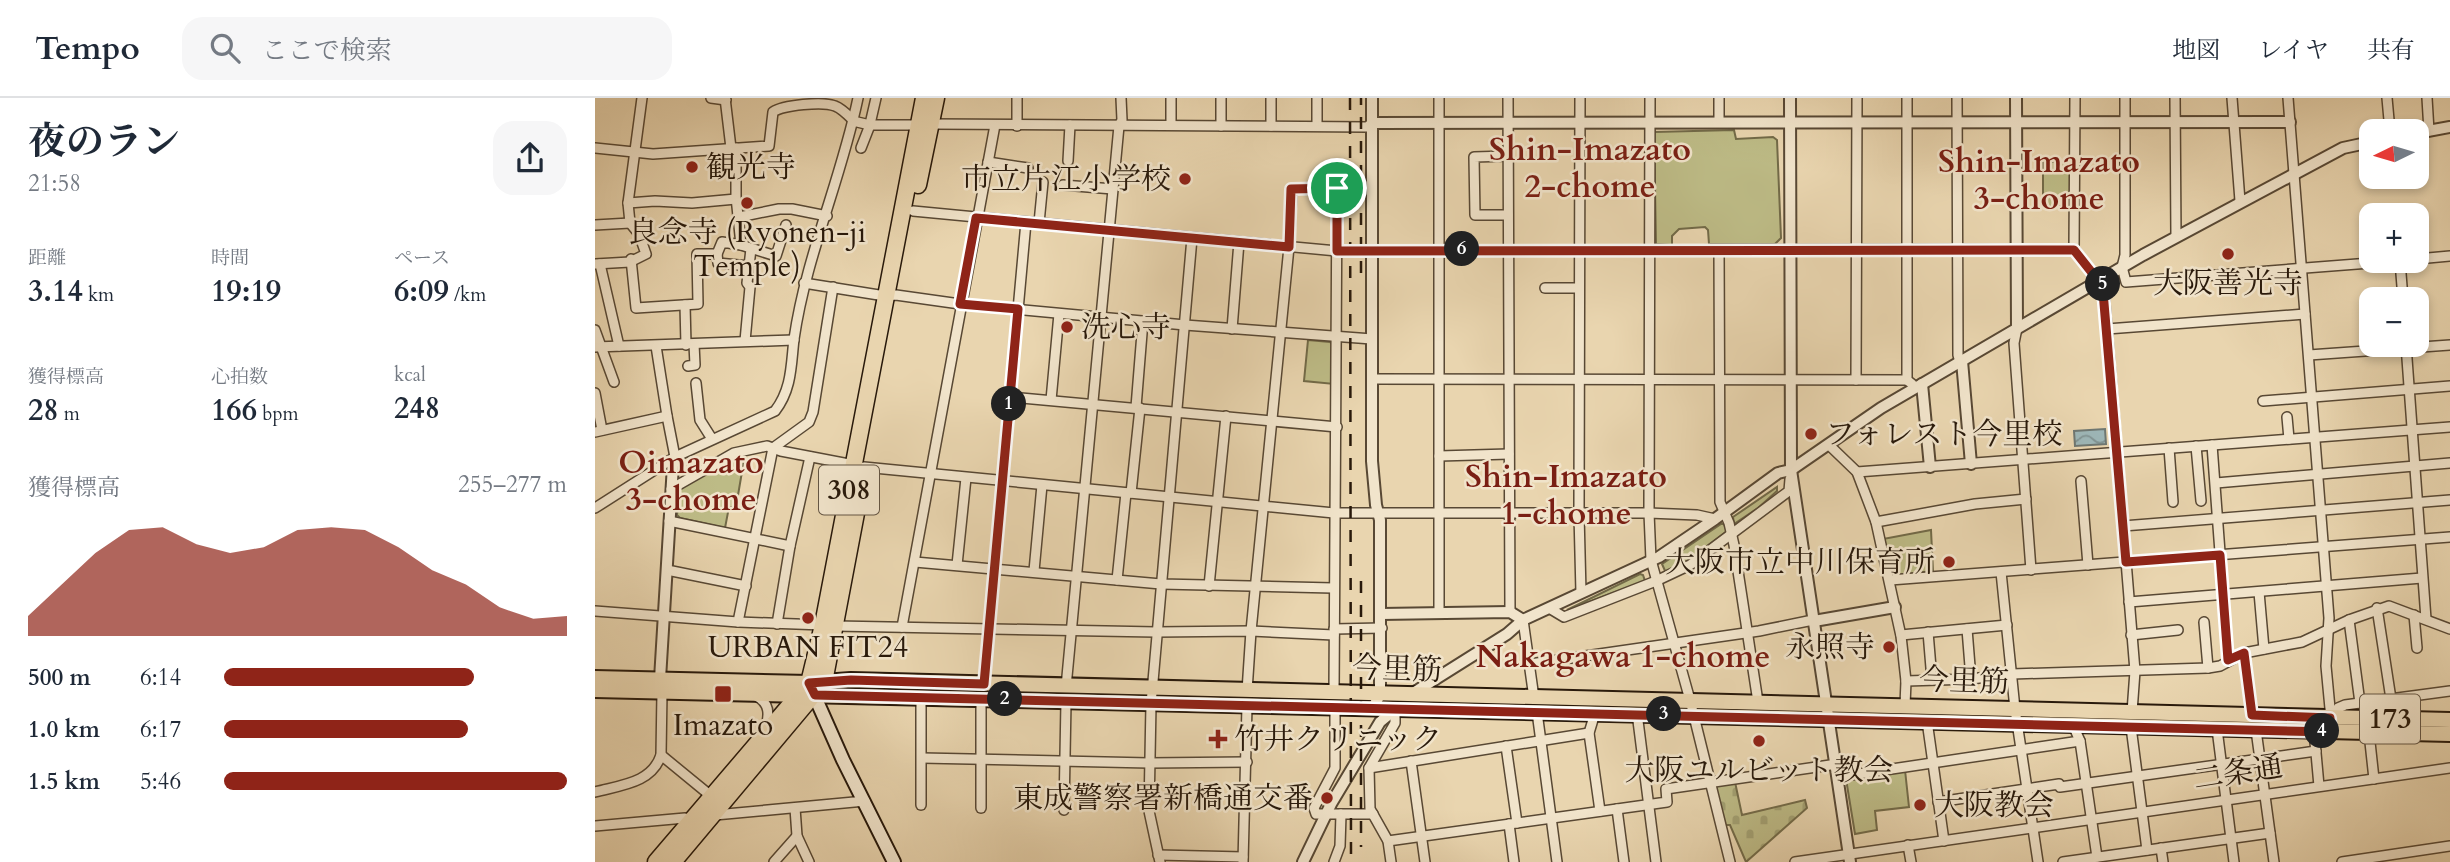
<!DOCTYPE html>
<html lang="ja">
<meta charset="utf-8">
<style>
body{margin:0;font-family:Cardo,"Noto Serif JP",serif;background:#f6f6f7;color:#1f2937;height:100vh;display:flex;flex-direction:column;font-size:26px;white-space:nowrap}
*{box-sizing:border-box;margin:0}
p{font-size:23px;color:#747a83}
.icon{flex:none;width:38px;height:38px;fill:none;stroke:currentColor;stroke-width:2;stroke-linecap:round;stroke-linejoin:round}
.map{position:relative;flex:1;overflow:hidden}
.side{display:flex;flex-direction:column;background:#fff;width:595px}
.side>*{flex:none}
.needle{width:46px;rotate:265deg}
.buttons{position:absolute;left:1764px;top:21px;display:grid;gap:14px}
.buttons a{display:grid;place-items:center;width:70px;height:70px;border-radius:14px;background:#fff;box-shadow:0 4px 10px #0003;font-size:35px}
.pin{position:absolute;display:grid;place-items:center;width:60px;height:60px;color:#fff;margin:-30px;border:4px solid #fff;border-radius:50%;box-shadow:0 2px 7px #0007}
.km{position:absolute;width:35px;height:35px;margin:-18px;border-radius:50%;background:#222;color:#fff;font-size:19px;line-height:35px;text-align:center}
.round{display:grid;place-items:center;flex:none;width:74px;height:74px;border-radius:21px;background:#f6f6f7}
.overview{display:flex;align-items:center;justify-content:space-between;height:119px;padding:0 28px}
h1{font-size:38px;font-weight:700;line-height:52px}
.stats{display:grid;grid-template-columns:repeat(3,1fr);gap:10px;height:119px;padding:7px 28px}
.stats div{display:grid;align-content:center}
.stats b{font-size:30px;font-weight:700}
.stats small{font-size:19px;font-weight:400}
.stats p{font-size:19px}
.chart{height:196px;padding:14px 28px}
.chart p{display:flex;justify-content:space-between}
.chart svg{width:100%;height:126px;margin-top:7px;fill:#8f2418;opacity:.7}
ul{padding:0 28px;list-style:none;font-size:23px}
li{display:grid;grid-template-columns:112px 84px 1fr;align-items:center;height:52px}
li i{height:18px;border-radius:9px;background:#8f2418}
header{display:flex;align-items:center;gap:42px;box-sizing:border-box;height:98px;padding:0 35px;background:#fff;border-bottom:2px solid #e0e1e3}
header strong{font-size:33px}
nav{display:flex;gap:38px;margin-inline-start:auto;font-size:24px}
.search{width:490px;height:63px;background:#f6f6f7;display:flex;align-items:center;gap:18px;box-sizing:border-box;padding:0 24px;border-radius:21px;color:#747a83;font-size:26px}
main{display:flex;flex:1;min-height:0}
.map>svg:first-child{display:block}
</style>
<header>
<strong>Tempo</strong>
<div class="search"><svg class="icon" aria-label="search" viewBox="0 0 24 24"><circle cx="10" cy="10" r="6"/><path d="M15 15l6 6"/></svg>ここで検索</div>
<nav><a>地図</a><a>レイヤ</a><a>共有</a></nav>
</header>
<main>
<section class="side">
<div class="overview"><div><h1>夜のラン</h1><p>21:58</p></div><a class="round"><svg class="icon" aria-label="share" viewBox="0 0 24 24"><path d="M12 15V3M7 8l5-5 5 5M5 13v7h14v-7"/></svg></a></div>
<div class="stats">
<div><p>距離</p><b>3.14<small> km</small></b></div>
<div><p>時間</p><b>19:19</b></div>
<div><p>ペース</p><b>6:09<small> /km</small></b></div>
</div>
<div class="stats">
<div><p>獲得標高</p><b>28<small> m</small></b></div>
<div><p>心拍数</p><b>166<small> bpm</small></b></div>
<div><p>kcal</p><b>248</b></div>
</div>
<div class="chart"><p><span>獲得標高</span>255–277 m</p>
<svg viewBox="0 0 160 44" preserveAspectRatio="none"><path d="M0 44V37L10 26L20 15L30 7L40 6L50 12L60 15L70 13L80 7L90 6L100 7L110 13L120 21L130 26L140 34L150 38L160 37V44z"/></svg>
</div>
<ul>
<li><b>500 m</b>6:14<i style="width:73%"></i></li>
<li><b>1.0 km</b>6:17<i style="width:71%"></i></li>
<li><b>1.5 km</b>5:46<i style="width:100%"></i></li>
</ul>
</section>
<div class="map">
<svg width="1855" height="764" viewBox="0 0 1855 764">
<defs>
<pattern id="cemetery-stones" width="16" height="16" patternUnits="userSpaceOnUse" patternTransform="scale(1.75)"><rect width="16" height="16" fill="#bdbb86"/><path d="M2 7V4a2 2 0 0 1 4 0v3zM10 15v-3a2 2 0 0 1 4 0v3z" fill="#a2a072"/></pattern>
<pattern id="water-waves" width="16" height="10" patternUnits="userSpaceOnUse" patternTransform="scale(1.75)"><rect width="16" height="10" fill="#9db6b7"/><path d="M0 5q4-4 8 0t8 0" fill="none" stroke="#809393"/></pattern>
</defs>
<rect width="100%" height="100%" fill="#e9d5af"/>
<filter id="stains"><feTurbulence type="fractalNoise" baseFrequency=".00286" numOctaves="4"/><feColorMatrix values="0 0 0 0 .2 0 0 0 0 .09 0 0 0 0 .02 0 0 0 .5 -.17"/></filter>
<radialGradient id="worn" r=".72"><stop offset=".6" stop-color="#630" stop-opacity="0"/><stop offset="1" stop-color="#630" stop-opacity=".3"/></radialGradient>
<!-- green -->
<g fill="#bdbb86" stroke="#726a48" stroke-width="2">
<path d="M 1139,32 L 1141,41 L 1178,39 L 1182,42 L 1186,140 L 1180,146 L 1114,146 L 1113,132 L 1110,129 L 1084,131 L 1077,138 L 1077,147 L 1061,146 L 1059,34 Z"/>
<rect x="1448" y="64" width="28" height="44"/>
<path d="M 713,242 L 735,244 L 738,247 L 739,286 L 709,283 Z"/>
<path d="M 150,356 L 141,409 L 134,409 L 130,430 L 85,420 L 82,417 L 85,391 L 140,359 Z"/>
<path d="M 1182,389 L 1182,393 L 1163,410 L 1139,426 L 1138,419 Z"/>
<path d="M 1126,426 L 1129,426 L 1132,433 L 1091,464 L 1071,475 L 1067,466 Z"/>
<path d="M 1336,432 L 1338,473 L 1301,477 L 1297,475 L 1288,441 Z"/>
<path d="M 1045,476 L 1048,477 L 1050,483 L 972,512 Z"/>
<path d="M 1310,672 L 1314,709 L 1280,713 L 1282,732 L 1260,736 L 1251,681 Z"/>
</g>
<!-- cemetery -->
<path fill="url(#cemetery-stones)" stroke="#726a48" stroke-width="2" d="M 1140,684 L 1147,717 L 1210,702 L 1212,710 L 1151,764 L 1135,727 L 1129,727 L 1119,687 Z"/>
<!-- water -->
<path fill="url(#water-waves)" stroke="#6e7772" stroke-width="2" d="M 1510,331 L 1511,346 L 1480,348 L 1479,333 Z"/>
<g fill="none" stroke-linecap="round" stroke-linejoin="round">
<defs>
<g id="minor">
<path d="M 116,0 L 131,2"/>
<path d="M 130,0 L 136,50"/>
<path d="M 422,0 L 422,28"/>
<path d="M 576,0 L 576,27"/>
<path d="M 676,0 L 676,28"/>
<path d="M 722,0 L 722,28"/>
<path d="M 913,0 L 915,514"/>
<path d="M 985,0 L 984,416 L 986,495"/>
<path d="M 1055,0 L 1054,415 L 1056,462 L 1095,602 L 1135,764"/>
<path d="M 1124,0 L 1124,24"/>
<path d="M 1312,0 L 1312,282 L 1317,286"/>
<path d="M 1362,0 L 1363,257 L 1365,264"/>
<path d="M 1480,0 L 1479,151 L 1498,176 L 1508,182 L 1540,573 L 1537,614"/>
<path d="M 1530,0 L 1530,157 L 1527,169 L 1531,184 L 1801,163"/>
<path d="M 1580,0 L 1581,139"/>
<path d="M 1637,0 L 1645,103"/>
<path d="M 1693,0 L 1734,520 L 1731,568 L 1736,621"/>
<path d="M 1792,0 L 1795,33"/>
<path d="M 1832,0 L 1834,33"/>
<path d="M 258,23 L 275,27 L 324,27"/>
<path d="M 275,26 L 281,0"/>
<path d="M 336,26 L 772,29 L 777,25"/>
<path d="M 626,28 L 626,0"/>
<path d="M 0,50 L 58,56 L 174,48 L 178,14 C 188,7 228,3 240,8 C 246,10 253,17 258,22"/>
<path d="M 141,50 L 141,99 L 146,147 L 181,158 L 191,127"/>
<path d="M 266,50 L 275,27"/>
<path d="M 473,63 L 475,27"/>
<path d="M 393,64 L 433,70"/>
<path d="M 468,87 L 518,91"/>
<path d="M 33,105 L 60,103 L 97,105 L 141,101"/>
<path d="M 318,113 L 742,153 L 1479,151"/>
<path d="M 913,117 L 880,117 L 879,59 L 913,58"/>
<path d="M 144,119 L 184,111 L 197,111 L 232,118"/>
<path d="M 444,125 L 448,84"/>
<path d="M 0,127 L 35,125"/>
<path d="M 1124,152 L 1125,404 L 1134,425 L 1139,447 L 1163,604"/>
<path d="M 122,156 L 123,165 L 154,168"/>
<path d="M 36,161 L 41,210 L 103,206 L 102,156 L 122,156 L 127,144 L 146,147"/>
<path d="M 1822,161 L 1855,158"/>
<path d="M 1805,163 L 1808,201"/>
<path d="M 0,166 L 35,164 L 51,156 L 44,136 L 35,125 L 33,105 L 47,0"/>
<path d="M 5,166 L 24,248"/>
<path d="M 209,185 L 290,198 L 301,197 L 365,206 L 590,227 L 777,241"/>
<path d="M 950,190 L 984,190"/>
<path d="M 90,207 L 91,247"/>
<path d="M 1422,230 L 1419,245 L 1436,472"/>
<path d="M 637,231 L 644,144"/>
<path d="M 1512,231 L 1710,216"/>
<path d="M 0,232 L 19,284"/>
<path d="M 150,243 L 155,189 L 152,185 L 156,151"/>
<path d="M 1811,247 L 1831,521"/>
<path d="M 61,248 L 72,318"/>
<path d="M 0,249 L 199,242"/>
<path d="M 1714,257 L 1855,247"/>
<path d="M 93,268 L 100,267 L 99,246"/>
<path d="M 777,281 L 1312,282"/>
<path d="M 1261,282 L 1262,0"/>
<path d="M 101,285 L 105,322 L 117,341"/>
<path d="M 0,295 L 7,332"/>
<path d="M 415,299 L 742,329"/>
<path d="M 456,302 L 464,216"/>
<path d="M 1668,303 L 1855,288"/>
<path d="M 541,309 L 548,223"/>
<path d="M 1692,319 L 1694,341"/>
<path d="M 0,334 L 72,318 L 80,359"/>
<path d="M 1234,347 L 1262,374 L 1281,424 L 1306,538 L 1311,583 L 1310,607"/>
<path d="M 1617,347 L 1633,562"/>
<path d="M 1601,348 L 1606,403"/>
<path d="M 1574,350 L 1578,404"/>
<path d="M 844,358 L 914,356"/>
<path d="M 269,369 L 739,415 L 1054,415 L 1102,417 L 1120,421"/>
<path d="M 1262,374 L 1855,329"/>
<path d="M 1486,383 L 1493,467"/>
<path d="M 1621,385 L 1855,365"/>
<path d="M 76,391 L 139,355 L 172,348 L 186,353 L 259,367"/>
<path d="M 536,395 L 545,310"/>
<path d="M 0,410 L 80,359 L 180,313 C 197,291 196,267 199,241 C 211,158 246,82 263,0"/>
<path d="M 74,423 L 195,448"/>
<path d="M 1281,424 L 1380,406 L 1431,401"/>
<path d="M 1528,428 L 1855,402"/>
<path d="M 320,464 L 566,486 L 738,490"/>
<path d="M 362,467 L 371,380"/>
<path d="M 72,472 L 151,488"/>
<path d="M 439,473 L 447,387"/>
<path d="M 1406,474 L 1420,611 L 1443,764"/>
<path d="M 522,482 L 531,395"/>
<path d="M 1295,482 L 1855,439"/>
<path d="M 614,488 L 631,318"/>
<path d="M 1664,494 L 1669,551"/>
<path d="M 1534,504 L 1827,480"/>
<path d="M 954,510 L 969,519 L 1061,483 L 1095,467 L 1194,393 L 1195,381"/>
<path d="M 1782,510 L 1796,601"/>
<path d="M 0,513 L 143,524 L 228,527"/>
<path d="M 844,515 L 844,0"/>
<path d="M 1819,517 L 1822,550"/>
<path d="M 928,522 L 939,600"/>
<path d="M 1754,522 L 1765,605"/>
<path d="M 143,524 L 178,350 L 214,324 L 218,314 L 238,189"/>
<path d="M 1609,524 L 1613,570"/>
<path d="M 182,526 L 195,448 L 215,359"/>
<path d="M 241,528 L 561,534 L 656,533 L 739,537"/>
<path d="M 307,529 L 400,27"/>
<path d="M 739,531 L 787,530"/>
<path d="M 1372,531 L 1376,581"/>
<path d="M 1333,534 L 1337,582"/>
<path d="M 1306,537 L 1412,527"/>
<path d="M 1536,537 L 1583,532"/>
<path d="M 1649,555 L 1657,617"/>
<path d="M 935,566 L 1164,533 L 1218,522"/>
<path d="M 1311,583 L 1376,581 L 1417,576 L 1613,570 L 1625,568 L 1649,555 L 1707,544 L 1754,522 L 1794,508 L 1855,531"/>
<path d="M 389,586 L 431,124"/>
<path d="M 471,589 L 524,28 L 527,22 L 526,0"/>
<path d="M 652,593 L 656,533 L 694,149 L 697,91 L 742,90 L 739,595"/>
<path d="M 161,598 C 175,605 175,617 170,631"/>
<path d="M 386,600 L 386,710"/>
<path d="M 740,610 L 740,670 L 719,710 L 721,716 L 778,716"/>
<path d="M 942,614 L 962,764"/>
<path d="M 1000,615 L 994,635 L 1005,713"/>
<path d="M 1042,615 L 1061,764"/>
<path d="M 1735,620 L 1743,610 L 1750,607 L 1855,593"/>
<path d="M 1332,623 L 1349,743"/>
<path d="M 1478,627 L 1485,643 L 1502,759"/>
<path d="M 1536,629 L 1552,752"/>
<path d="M 1622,631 L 1639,764"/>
<path d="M 1661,632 L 1679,764"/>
<path d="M 1719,633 L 1724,688"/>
<path d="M 1774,635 L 1779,681"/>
<path d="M 911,648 L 922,725"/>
<path d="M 66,657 L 116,698"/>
<path d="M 327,660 L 554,665 L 652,664"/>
<path d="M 816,663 L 830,764"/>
<path d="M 774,670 L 994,635"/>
<path d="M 1243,679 L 1485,643"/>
<path d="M 0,694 C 26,687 57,685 66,657 L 67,594"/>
<path d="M 1343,704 L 1464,686 L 1465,689 L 1721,653"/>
<path d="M 326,707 L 326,599"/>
<path d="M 200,710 L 202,738 L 214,764"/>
<path d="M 1022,711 L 1029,764"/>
<path d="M 469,712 L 471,604"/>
<path d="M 120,717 L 270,703"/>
<path d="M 914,726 L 919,764"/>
<path d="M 0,728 L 90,720 L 95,724"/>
<path d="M 793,743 L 1072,704 L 1071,691 L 1242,666"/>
<path d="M 1313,747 L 1316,764"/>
<path d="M 1566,750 L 1568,764"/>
<path d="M 563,757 L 648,759"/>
<path d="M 179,764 L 202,738"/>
<path d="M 565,764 L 554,713 L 556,606 L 597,140"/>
<path d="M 648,764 L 652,608"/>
<path d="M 739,764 L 745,748 L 746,716"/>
<path d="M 796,764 L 793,743 L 775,711 L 774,670 L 800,625 L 800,612"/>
<path d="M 1200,764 L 1855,670"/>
<path d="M 1468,764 L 1675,735"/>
<path d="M 1747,764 L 1855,748"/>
</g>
<g id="tertiary">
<path d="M 777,0 L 777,363 L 781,407 L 785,422 L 785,597 L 777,611"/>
<path d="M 1195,0 L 1196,372 L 1255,764"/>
<path d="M 1421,0 L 1422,230"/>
<path d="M 777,25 L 1695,24"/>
<path d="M 1822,35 L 1855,29"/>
<path d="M 1367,263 L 1376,366"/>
<path d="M 1327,286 L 1335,369"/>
<path d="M 786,516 L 915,514 L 928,522"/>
<path d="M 1219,523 L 1300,509"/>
<path d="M 65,581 L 78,367 L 80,359"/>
<path d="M 815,597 L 912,536 L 928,522 L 1064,459 L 1120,421 L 1183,375 L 1196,372 L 1286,310 L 1548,157 L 1748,50 L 1776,44"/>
<path d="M 708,764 L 736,706 L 785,624 L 803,609"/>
</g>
<path id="secondary" d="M 217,592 L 248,662 L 299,764"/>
<g id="primary">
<path d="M 0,580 L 214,585 L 256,582 L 1855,622"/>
<path d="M 0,592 L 1855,636"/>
</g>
<g id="trunk">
<path d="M 323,87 L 341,0"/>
<path d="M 61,764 L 214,585 L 228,527 L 329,0"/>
<path d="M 78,764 L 229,584 L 265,394"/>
</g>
</defs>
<!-- minor casing -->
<use href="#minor" stroke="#584834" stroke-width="12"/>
<!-- tertiary casing -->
<use href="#tertiary" stroke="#584834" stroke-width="14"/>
<!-- secondary casing -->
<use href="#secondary" stroke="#28190b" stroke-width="16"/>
<!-- primary casing -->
<use href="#primary" stroke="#28190b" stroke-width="18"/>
<!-- trunk casing -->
<use href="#trunk" stroke="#28190b" stroke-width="19"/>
<!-- minor -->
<use href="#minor" stroke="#f1e4cb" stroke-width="9"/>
<!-- tertiary -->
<use href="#tertiary" stroke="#f1e4cb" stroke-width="10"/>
<!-- secondary -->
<use href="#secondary" stroke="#f1e4cb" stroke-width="12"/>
<!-- primary -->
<use href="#primary" stroke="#e9d5af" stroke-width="14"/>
<!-- trunk -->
<use href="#trunk" stroke="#e9d5af" stroke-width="16"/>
<!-- rail -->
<g stroke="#28190b" stroke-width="2.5" stroke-dasharray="12 12" stroke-linecap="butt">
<path d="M 755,0 L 756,764"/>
<path d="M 766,175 L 766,0"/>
<path d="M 766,483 L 766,749"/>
</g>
</g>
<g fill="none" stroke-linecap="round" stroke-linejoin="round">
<defs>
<path id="route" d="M 742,90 L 742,153 L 1479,152 L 1498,176 L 1507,182 L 1531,464 L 1625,457 L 1633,562 L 1649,555 L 1657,617 L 1735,620 L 1736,634 L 220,597 L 214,585 L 256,582 L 389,586 L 423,211 L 365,206 L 381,120 L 694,149 L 696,91 Z"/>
</defs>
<!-- route casing -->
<use href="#route" stroke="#fff" stroke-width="14"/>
<!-- route -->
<use href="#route" stroke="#8f2418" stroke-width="9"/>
</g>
<!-- markers -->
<g fill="#8f2418" stroke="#f1e4cb" stroke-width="2.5">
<circle cx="97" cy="69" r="7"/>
<circle cx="590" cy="81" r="7"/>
<circle cx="152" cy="105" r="7"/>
<circle cx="1633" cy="156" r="7"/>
<circle cx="472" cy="229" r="7"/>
<circle cx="1216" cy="336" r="7"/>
<circle cx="1354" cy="464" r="7"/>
<circle cx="213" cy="520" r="7"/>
<circle cx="1294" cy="549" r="7"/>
<rect x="119" y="587" width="18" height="18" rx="3.5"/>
<path d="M619.5 630.5h7v7h7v7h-7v7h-7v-7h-7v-7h7z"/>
<circle cx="1164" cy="643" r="7"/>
<circle cx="732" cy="700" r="7"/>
<circle cx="1325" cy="707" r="7"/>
</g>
<g text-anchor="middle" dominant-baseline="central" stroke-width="5" stroke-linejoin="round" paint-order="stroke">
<!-- shield labels -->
<g fill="#f1e4cb" stroke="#645645" stroke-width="2">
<rect x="224" y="367.5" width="60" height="49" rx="5"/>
<rect x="1765" y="596.5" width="60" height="49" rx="5"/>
</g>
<g font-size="28" font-weight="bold" fill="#28190b">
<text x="254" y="392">308</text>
<text x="1795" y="621">173</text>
</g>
<!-- poi labels -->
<g font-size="30" fill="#28190b" stroke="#f1e4cb" text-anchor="start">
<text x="111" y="69">観光寺</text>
<text x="576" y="81" text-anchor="end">市立片江小学校</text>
<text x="152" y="134" text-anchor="middle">良念寺 (Ryonen-ji<tspan x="152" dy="34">Temple)</tspan></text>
<text x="1633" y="185" text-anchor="middle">大阪善光寺</text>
<text x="486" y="229">洗心寺</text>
<text x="1230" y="336">フォレスト今里校</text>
<text x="1340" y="464" text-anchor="end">大阪市立中川保育所</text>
<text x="213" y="549" text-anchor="middle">URBAN FIT24</text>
<text x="1280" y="549" text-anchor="end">永照寺</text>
<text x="128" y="627" text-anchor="middle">Imazato</text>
<text x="639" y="641">竹井クリニック</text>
<text x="1164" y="672" text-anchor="middle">大阪ユルビット教会</text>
<text x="718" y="700" text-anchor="end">東成警察署新橋通交番</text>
<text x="1339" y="707">大阪教会</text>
</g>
<!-- street labels -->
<g font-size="30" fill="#28190b" stroke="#f1e4cb">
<text transform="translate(802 571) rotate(2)">今里筋</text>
<text transform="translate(1369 583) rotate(2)">今里筋</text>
<text transform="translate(1643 675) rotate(-9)">二条通</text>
</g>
<!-- neighbourhood labels -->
<g font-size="32" font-weight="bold" fill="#7a1f14" stroke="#f1e4cb">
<text x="995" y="52">Shin-Imazato<tspan x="995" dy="37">2-chome</tspan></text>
<text x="1444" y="64">Shin-Imazato<tspan x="1444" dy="37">3-chome</tspan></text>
<text x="96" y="365">Oimazato<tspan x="96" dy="37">3-chome</tspan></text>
<text x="971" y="379">Shin-Imazato<tspan x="971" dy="37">1-chome</tspan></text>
<text x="1028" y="559">Nakagawa 1-chome</text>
</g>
</g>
<rect width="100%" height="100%" filter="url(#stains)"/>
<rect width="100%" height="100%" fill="url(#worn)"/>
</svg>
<div class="buttons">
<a><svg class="needle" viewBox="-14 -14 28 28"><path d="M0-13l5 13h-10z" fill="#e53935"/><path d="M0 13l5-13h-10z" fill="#747a83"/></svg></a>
<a>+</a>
<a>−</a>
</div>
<div class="pin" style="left:742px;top:90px;background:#1e9e55"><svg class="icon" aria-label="arrive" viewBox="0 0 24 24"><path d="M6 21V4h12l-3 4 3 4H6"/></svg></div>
<b class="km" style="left:414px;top:306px">1</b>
<b class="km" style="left:410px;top:601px">2</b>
<b class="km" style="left:1069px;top:616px">3</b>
<b class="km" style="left:1727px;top:633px">4</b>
<b class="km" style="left:1508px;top:186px">5</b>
<b class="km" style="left:867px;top:151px">6</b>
</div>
</main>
